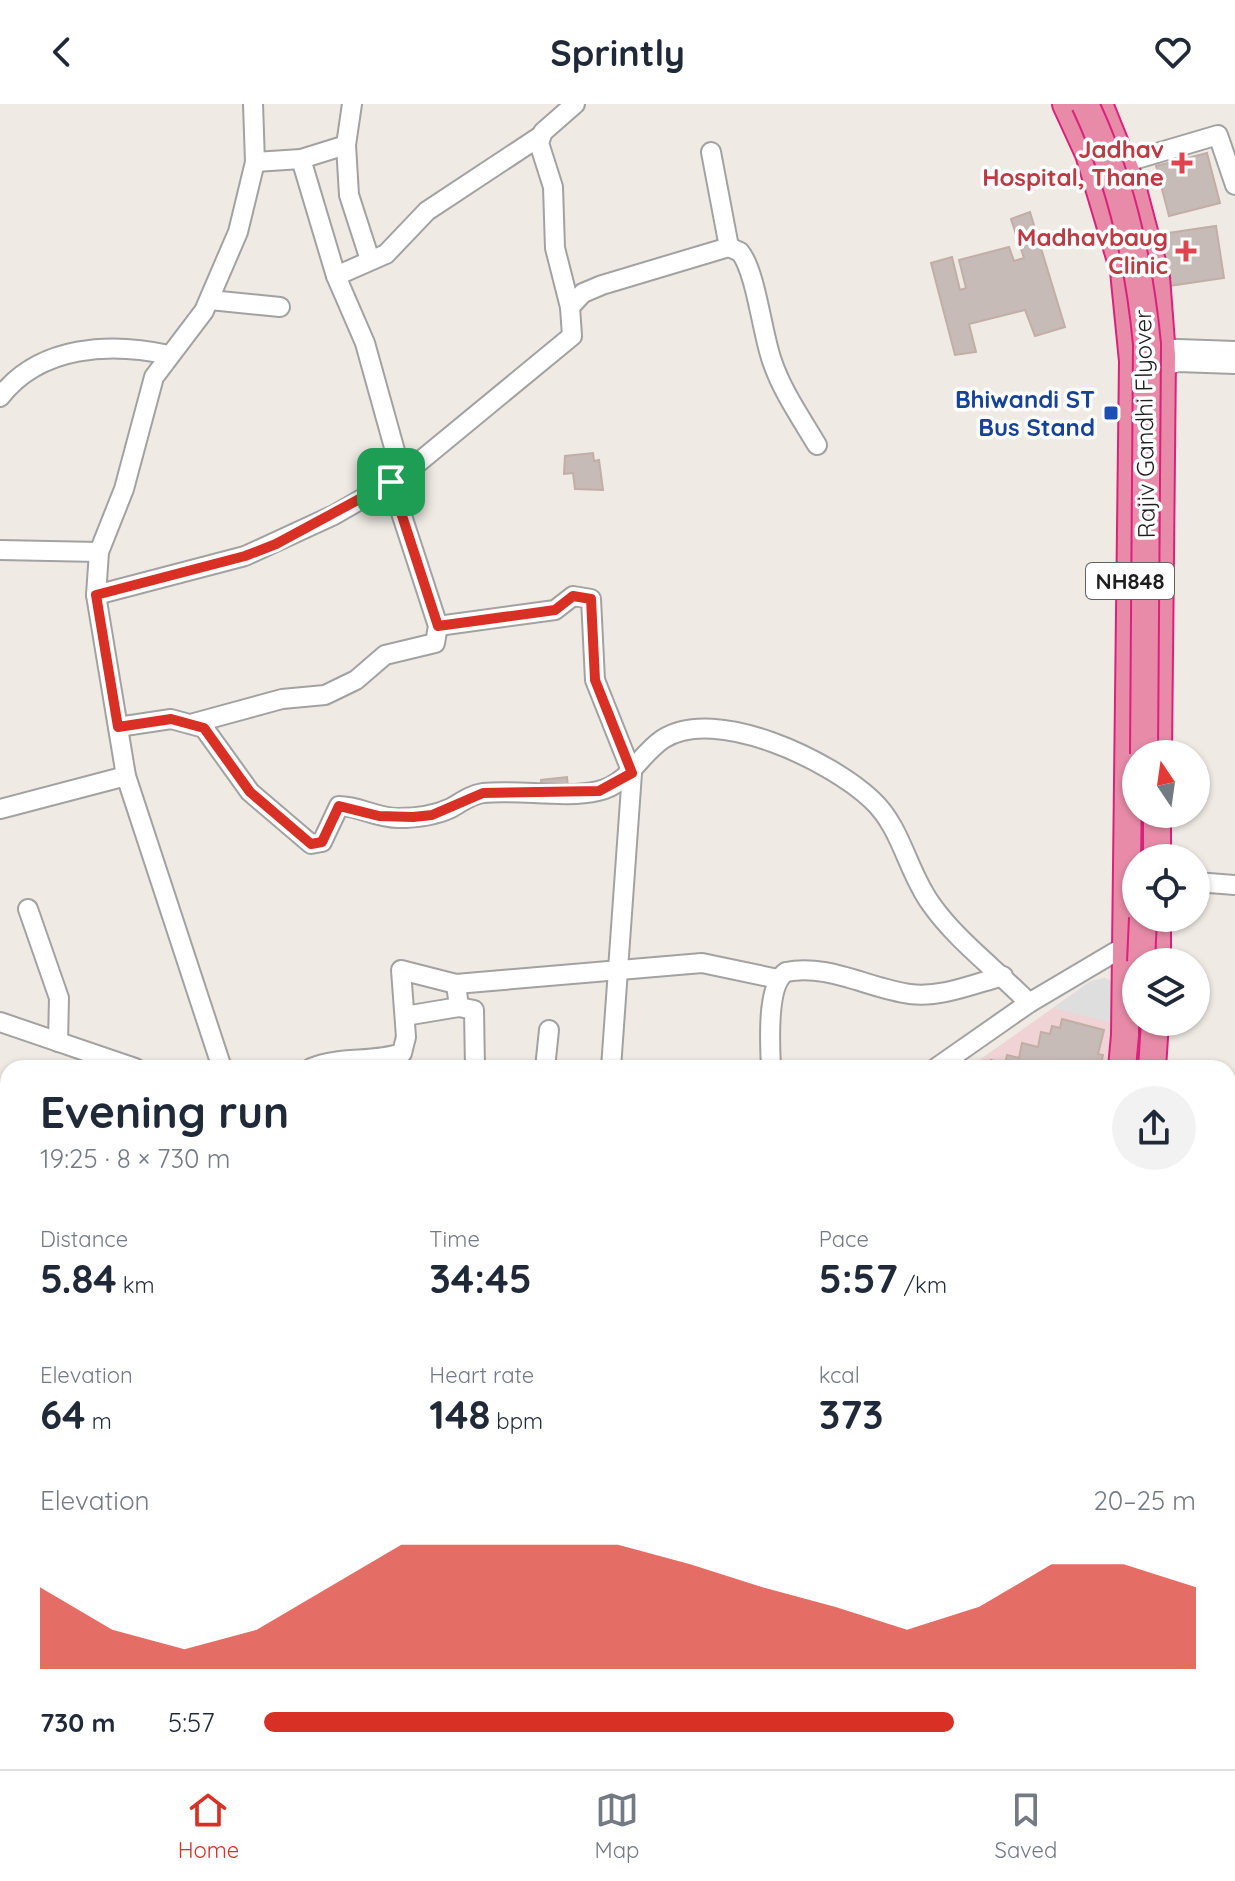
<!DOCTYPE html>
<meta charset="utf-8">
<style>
body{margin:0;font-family:Quicksand,sans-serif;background:#f2f2f3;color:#1f2937;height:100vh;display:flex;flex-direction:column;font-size:30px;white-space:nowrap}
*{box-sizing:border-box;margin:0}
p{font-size:26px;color:#747a83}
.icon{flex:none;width:44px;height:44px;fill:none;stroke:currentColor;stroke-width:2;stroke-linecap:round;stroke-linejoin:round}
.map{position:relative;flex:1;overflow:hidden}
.drawer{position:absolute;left:0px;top:956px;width:1236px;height:710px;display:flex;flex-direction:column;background:#fff;border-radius:24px 24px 0 0;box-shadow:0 2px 6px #0004}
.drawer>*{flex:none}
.needle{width:52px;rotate:347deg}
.tools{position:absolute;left:1122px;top:636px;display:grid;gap:16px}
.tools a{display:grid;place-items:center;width:88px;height:88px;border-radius:50%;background:#fff;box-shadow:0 2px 6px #0004;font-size:40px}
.pin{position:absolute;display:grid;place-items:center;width:68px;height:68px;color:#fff;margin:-34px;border-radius:16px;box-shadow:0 4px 12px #0006}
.round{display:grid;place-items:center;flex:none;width:84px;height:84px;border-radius:42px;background:#f2f2f3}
.headline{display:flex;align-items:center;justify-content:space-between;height:136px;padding:0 40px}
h1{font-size:44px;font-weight:800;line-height:60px}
.metrics{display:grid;grid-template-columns:repeat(3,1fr);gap:12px;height:136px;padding:8px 40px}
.metrics div{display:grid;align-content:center}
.metrics b{font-size:40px;font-weight:800}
.metrics small{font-size:22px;font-weight:400}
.metrics p{font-size:22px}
.chart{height:224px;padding:16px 40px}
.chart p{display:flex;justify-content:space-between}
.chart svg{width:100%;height:144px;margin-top:8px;fill:#d93025;opacity:.7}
ul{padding:0 40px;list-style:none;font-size:26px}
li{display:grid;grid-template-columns:128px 96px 1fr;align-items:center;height:60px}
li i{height:20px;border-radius:10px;background:#d93025}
header{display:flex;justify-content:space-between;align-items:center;height:104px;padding:0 40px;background:#fff;font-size:36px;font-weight:800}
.dock{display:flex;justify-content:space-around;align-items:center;height:112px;border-top:2px solid #e0e1e3;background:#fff;font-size:22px;color:#747a83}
.dock a{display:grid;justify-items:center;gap:4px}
.dock .selected{color:#d93025}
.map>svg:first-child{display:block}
</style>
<header><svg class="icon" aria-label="back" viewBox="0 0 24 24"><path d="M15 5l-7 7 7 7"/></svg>Sprintly<svg class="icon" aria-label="heart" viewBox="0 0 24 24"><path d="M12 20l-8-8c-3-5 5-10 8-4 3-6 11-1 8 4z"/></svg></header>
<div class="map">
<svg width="1235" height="1665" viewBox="0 0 1235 1665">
<rect width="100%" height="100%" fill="#efeae4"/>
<!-- commercial -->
<path fill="#f0d3d5" d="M 1105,874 L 1115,880 L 1114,964 L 968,964 L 1091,877 Z"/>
<!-- parking -->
<path fill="#dedede" d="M 1105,874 L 1115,880 L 1117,920 L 1053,904 L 1091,877 Z"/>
<!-- building -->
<g fill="#c7bbb7" stroke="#c1aea6" stroke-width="2">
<path d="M 1207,49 L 1220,99 L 1169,112 L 1156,62 Z"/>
<path d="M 1030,108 L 1065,223 L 1035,232 L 1025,206 L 969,220 L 976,248 L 955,251 L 931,159 L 952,153 L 960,186 L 966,184 L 959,156 L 1009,143 L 1014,157 L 1024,154 L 1011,115 Z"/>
<path d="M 1216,122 L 1224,174 L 1162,183 L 1154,131 Z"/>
<path d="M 593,349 L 594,357 L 599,356 L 603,386 L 575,385 L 573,369 L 564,370 L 565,352 Z"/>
<path d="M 567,673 L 568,683 L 542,686 L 541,676 Z"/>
<path d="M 1062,915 L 1104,926 L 1098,950 L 1103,951 L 1100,964 L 989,964 L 991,956 L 1005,960 L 1007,951 L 1019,954 L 1022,939 L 1038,943 L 1041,928 L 1050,930 L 1052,922 L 1060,924 Z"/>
</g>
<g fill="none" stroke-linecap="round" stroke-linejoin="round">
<defs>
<g id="minor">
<path d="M 352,0 L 346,41 L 349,91 L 370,156"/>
<path d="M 711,48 L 729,143"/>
<path d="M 301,55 L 336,172 L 365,239 L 402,372"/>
<path d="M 255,58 L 301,55 L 346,41"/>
<path d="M 1123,59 L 1218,31 L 1235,81"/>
<path d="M 336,172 L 386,150 L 427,107 L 539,33"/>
<path d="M 210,196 L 280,203"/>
<path d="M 570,203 L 583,189 L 602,181 L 729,143 L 740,148 C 756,168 762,229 772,257 C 782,287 801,314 817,341"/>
<path d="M 1150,244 L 1235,247"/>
<path d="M 1151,266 L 1178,258 L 1235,260"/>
<path d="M 0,293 C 40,241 111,238 169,251"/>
<path d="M 0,446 L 99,448"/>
<path d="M 96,491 L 245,452 L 334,411 L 402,372 L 572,232 L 570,203 L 555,144 L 553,83 L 539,39 L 543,28 L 575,0"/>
<path d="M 438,522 L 555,506 L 573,492 L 591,495 L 595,576 L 632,669 L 611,964"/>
<path d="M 194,619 L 282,595 L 325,591 L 356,576 L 385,551 L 435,539 L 438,522 L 391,378"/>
<path d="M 118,623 L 171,615 L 204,624 L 250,688 L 311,740 L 322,738 L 339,702 C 359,702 377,714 398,714 C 416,714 434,712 451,704 C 462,698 470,691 483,689 C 519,685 564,695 598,687 C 629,680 639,651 663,635 C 716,601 831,657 872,696 C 902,724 907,767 931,800 C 957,837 997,866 1029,899"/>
<path d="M 0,705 L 126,672"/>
<path d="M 1196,778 L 1235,781"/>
<path d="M 28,805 L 59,894 L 58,938"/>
<path d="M 459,903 L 474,906 L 475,964"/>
<path d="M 405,912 L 459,903 L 456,880"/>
<path d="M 0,918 L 135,964"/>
<path d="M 222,964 L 126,672 L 96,491 L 99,448 L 124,385 L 154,273 L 204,207 L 238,128 L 255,58 L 253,0"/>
<path d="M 311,964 C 339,952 372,959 402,949 L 406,933 L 401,866 L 456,880 L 702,859 L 778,875"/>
<path d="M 545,964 L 549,926"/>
<path d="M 771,964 C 770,941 766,881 786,868 C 827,859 870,885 910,890 C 941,894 973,880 1003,872"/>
<path d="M 936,964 L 1029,899 L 1132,838"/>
<path d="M 1228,1145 L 1235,1146"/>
<path d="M 1228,1159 L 1235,1159"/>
<path d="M 0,1191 L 8,1188"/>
<path d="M 0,1340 L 8,1340"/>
<path d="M 1228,1341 L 1235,1345"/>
<path d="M 0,1458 L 8,1466"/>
<path d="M 0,1532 L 8,1530"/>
<path d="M 1228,1553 L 1235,1558"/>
<path d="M 0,1594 L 8,1592"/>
<path d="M 1228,1623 L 1235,1612"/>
<path d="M 565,1658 L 607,1665"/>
<path d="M 1002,1658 L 1011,1665"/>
<path d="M 112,1665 L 120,1658"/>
</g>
<g id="highway">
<path d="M 1066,0 L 1089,50 L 1124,167 L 1133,257 L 1125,931 L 1122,964"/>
<path d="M 1099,0 L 1132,82 L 1156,173 L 1162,252 L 1158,650"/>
<path d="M 1157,754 L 1157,710"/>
<path d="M 1157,814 L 1157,858"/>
<path d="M 1152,964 L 1155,918"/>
<path d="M 852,1658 L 854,1665"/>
<path d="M 795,1665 L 799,1658"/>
</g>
</defs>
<!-- minor casing -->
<use href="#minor" stroke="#a2a2a2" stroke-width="22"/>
<!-- highway casing -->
<use href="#highway" stroke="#db227b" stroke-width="30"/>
<!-- minor -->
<use href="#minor" stroke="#fff" stroke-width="18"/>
<!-- highway -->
<use href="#highway" stroke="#e78ba8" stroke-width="26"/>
<defs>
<g id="highway-bridge">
<path d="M 1085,0 C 1121,76 1139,157 1147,240 L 1144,650"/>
<path d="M 1141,858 L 1143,814"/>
<path d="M 814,1658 L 821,1665"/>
</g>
</defs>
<!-- highway-bridge casing -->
<use href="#highway-bridge" stroke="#db227b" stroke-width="30" stroke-linecap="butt"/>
<!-- highway-bridge -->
<use href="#highway-bridge" stroke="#e78ba8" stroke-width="26"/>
</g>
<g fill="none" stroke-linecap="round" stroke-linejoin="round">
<defs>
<path id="route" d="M 391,378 L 438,522 L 555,506 L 573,492 L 591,495 L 595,576 L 632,669 L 599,687 L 483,689 L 432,711 L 413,713 L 379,712 L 339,702 L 322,738 L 311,740 L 250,688 L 204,624 L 171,615 L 118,623 L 96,491 L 245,452 L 276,440 Z"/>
</defs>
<!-- route casing -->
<use href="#route" stroke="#fff" stroke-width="16"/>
<!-- route -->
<use href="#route" stroke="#d93025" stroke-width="10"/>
</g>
<!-- markers -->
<g fill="#e0444e" stroke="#fff" stroke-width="3">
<path d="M1178 47h8v8h8v8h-8v8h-8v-8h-8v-8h8z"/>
<path d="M1182 135h8v8h8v8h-8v8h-8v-8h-8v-8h8z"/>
</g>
<rect fill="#1a4fb4" stroke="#fff" stroke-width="3" x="1103" y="301" width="16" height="16" rx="4"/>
<g text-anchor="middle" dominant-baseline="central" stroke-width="7" stroke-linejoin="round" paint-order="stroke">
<!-- shield labels -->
<rect fill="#fff" stroke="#626262" stroke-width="2" x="1086" y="459" width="88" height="36" rx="6"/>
<g font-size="22" font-weight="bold" fill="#1e1e1e">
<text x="1130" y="477">NH848</text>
</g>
<!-- health labels -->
<g font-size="24" font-weight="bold" fill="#be3a42" stroke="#fff" text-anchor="end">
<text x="1164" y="45">Jadhav<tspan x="1164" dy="28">Hospital, Thane</tspan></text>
<text x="1168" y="133">Madhavbaug<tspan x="1168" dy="28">Clinic</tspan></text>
</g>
<!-- transit labels -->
<g font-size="24" font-weight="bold" fill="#164399" stroke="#fff" text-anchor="end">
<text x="1095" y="295">Bhiwandi ST<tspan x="1095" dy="28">Bus Stand</tspan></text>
</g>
<!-- street labels -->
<g font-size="24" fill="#1e1e1e" stroke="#fff">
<text transform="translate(1144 320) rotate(-91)">Rajiv Gandhi Flyover</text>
</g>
</g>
</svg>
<div class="tools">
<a><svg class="needle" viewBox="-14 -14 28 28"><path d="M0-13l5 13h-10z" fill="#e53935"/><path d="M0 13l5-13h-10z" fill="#747a83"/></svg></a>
<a><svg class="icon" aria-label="locate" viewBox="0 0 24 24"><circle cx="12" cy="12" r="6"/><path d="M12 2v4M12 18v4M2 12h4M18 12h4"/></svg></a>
<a><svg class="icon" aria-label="layers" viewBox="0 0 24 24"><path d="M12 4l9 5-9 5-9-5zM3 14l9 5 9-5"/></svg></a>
</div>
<div class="pin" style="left:391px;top:378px;background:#1e9e55"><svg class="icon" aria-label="arrive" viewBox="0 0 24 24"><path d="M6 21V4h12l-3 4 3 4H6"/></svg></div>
<section class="drawer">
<div class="headline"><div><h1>Evening run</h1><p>19:25 · 8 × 730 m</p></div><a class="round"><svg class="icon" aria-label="share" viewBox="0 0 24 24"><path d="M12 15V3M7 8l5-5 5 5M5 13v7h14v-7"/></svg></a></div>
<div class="metrics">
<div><p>Distance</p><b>5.84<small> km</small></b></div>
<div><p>Time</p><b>34:45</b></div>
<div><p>Pace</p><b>5:57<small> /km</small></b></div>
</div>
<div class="metrics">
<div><p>Elevation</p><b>64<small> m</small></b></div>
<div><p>Heart rate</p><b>148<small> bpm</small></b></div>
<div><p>kcal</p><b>373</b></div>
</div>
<div class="chart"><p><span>Elevation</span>20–25 m</p>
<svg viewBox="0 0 160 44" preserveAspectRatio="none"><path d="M0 44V19L10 32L20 38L30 32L40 19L50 6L60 6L70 6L80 6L90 12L100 19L110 25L120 32L130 25L140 12L150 12L160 19V44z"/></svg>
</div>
<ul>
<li><b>730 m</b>5:57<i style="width:74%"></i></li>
</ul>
</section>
</div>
<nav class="dock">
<a class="selected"><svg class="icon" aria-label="home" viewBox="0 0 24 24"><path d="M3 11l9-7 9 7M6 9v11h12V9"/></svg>Home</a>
<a><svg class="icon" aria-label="map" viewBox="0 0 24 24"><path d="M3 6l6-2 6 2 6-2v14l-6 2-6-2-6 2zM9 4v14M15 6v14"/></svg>Map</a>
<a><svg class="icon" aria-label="saved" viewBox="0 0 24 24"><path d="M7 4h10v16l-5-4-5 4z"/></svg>Saved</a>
</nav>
